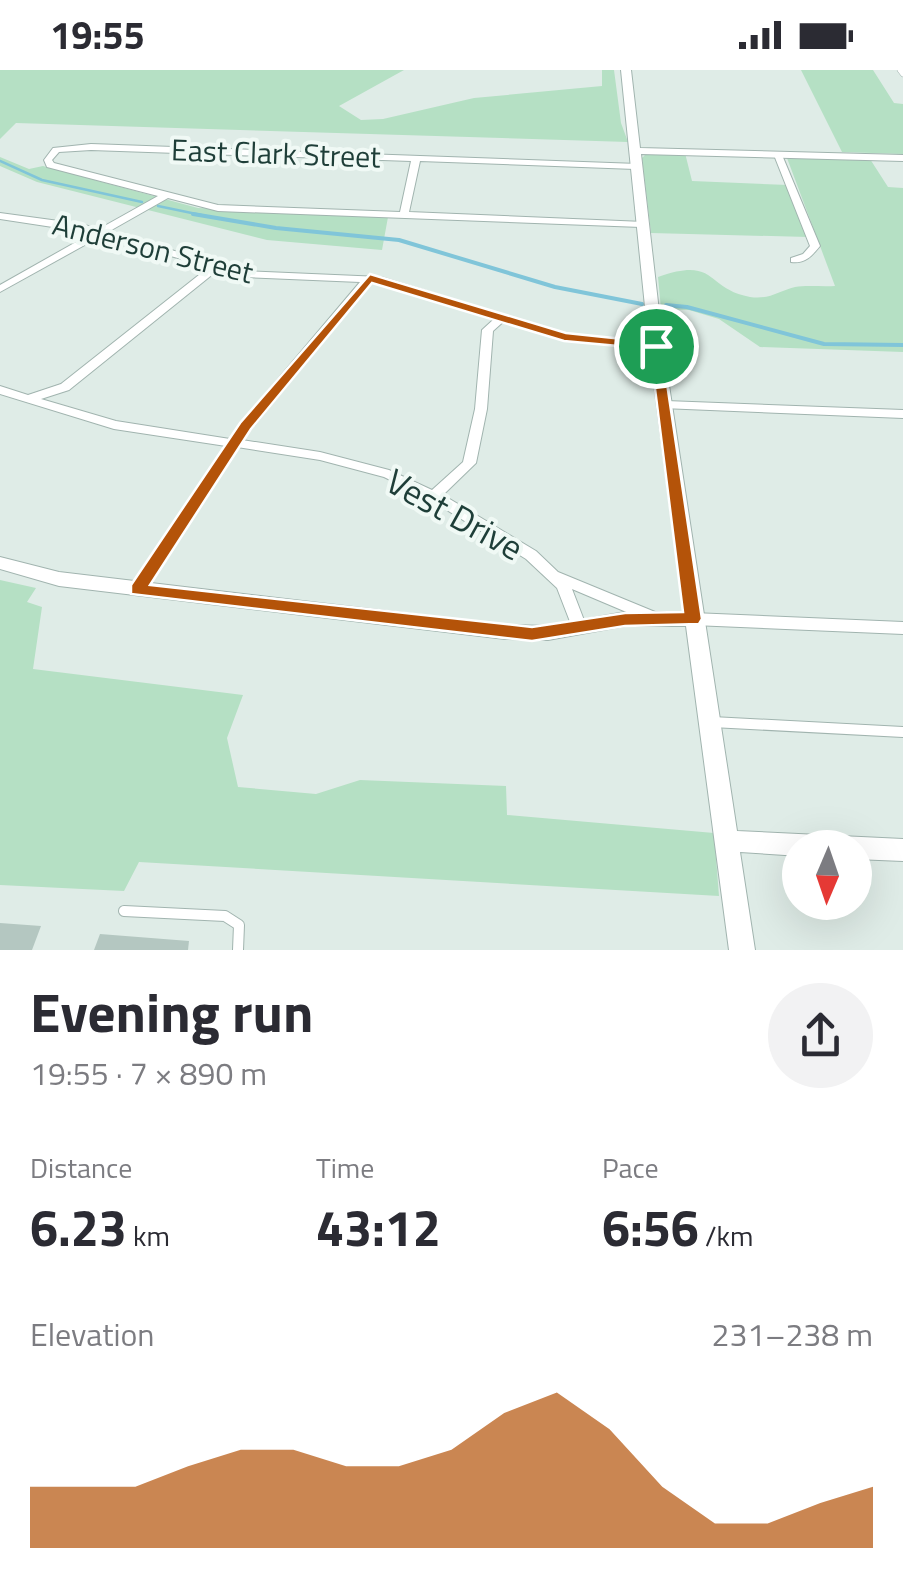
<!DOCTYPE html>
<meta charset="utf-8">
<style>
body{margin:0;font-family:"Titillium Web",sans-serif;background:#f2f2f3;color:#2b2b33;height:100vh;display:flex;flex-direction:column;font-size:38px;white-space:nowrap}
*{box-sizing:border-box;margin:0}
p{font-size:32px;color:#7c7c81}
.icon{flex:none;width:55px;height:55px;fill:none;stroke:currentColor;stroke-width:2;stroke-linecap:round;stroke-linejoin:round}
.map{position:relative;height:880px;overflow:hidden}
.drawer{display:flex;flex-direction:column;background:#fff;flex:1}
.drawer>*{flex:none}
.needle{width:65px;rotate:182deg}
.fabs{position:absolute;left:782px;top:760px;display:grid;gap:20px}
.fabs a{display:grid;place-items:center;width:90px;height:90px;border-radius:50%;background:#fff;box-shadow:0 10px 40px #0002;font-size:50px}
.pin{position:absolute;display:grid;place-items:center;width:85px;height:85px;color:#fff;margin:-42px;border:5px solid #fff;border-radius:50%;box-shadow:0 2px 10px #0007}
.round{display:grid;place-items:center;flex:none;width:105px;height:105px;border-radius:52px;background:#f2f2f3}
.headline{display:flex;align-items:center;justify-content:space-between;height:170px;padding:0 30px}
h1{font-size:55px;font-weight:700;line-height:75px}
.metrics{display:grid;grid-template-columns:repeat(3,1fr);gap:15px;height:170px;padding:10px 30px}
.metrics div{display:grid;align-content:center}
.metrics b{font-size:50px;font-weight:700}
.metrics small{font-size:28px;font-weight:400}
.metrics p{font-size:28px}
.chart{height:280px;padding:20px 30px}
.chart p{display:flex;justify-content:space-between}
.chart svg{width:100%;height:180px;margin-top:10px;fill:#b45309;opacity:.7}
.status{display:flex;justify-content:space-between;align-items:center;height:70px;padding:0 50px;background:#fff;direction:ltr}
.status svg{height:28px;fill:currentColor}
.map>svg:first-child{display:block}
</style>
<div class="status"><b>19:55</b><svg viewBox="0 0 49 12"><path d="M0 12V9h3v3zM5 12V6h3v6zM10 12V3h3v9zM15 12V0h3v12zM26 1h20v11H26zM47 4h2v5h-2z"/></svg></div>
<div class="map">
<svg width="903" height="880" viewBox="0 0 903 880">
<rect width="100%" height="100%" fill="#dfece7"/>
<!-- green -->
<g fill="#b5e0c4">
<path d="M 0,0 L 404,0 L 339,36 L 361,50 L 383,49 L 474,28 L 602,16 L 602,0 L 614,0 L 621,53 L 628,72 L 16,53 L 0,69 Z"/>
<path d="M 801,0 L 873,0 L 894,33 L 903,34 L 903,84 L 842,82 Z"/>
<path d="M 685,83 L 692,111 L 788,115 L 808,167 L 651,163 L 642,88 L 646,84 Z"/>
<path d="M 0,87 L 29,99 L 43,96 L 198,138 L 388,147 L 382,180 L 267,170 L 37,112 L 0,96 Z"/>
<path d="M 787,88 L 870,89 L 888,117 L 903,118 L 903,282 L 760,277 L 719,249 L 689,240 L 661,239 L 658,207 C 718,186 705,219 750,227 C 769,230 779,221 795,217 C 807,215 822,217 835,216 Z"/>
<path d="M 0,510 L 36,518 L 27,532 L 42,537 L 33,599 L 243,625 L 227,668 L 238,717 L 316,724 L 360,710 L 506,716 L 507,745 L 714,763 L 719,826 L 139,792 L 124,821 L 0,815 Z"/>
</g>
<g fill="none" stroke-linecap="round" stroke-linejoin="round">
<!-- stream-far1 -->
<g stroke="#80c5d9" stroke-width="2.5">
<path d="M 0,91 L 42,110 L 142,132"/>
<path d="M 158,136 L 206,146"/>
</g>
<!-- stream -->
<g stroke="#80c5d9" stroke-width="4">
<path d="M 193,144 L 276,158 L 399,170 L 555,217 L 642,234"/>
<path d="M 666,235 L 687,237 L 824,274 L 903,275"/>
</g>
</g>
<!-- building -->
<g fill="#b4c7c1">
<path d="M 0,853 L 41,856 L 32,880 L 0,880 Z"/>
<path d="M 100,864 L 189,871 L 188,880 L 94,880 Z"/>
</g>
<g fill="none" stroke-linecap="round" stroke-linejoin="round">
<defs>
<path id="service-far1" d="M 900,0 L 903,4"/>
<g id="service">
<path d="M 712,652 L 903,662"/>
<path d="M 124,841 L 225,846 L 239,855 L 238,880"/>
</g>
<g id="minor">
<path d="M 91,74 L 638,94 L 638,98 L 635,99 L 420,91 L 409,142 L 644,152 L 646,154 L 641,157 L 218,141 L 168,128 L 108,162 L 245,201 L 381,207 L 565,264 L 660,274 L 662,276 L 656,279 L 564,270 L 503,252 L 493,261 L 487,339 L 476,393 L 443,425 L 536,481 L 558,502 L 660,544 L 663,548 L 660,552 L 650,552 L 572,519 L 587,558 L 584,562 L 574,562 L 557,518 L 526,489 L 429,429 L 384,407 L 320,390 L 237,377 L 142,524 L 132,524 L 130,520 L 132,516 L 226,376 L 114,359 L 0,324 L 0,316 L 28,325 L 61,314 L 209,197 L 101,166 L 0,222 L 0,215 L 92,163 L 0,149 L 0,143 L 81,154 L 99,159 L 158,126 L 47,97 L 44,90 L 53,78 ZM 91,80 L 411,91 L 400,142 L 218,135 L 54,93 L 52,90 L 59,82 ZM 218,200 L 244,207 L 360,212 L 241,353 L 230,369 L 116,351 L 41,329 L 69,320 ZM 371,213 L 380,213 L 494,249 L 482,260 L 475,339 L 463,392 L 432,420 L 389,400 L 320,382 L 242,370 Z"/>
<path d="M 778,82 L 782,85 L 820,176 C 812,186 805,194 791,192 L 791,188 L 803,184 L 810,176 L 774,85 Z"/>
<path d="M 666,331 L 903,340 L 903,348 L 662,338 L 660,335 Z"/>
<path d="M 693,543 L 903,552 L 903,564 L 693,555 L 688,553 L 685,549 L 688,545 Z"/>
</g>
<path id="tertiary" d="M 621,0 L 631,0 L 640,78 L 903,85 L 903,91 L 641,84 L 663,276 L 737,761 L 903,769 L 903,791 L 855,789 L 855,778 L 800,778 L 800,786 L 740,782 L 755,880 L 729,880 L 686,556 L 625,556 L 548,570 L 505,569 L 59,516 L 0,499 L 0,487 L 59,502 L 505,555 L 548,556 L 625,542 L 684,542 L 649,276 Z"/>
</defs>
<!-- service-far1 casing -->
<use href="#service-far1" stroke="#a1b4af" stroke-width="6"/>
<!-- service casing -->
<use href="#service" stroke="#a1b4af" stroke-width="12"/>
<!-- minor casing -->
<use href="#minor" stroke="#a1b4af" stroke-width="2"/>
<!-- tertiary casing -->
<use href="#tertiary" stroke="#a1b4af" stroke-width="2"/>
<!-- service-far1 -->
<use href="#service-far1" stroke="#fff" stroke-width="5"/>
<!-- service -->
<use href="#service" stroke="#fff" stroke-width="10"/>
<!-- minor -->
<use href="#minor" fill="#fff" fill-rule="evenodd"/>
<!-- tertiary -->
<use href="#tertiary" fill="#fff" fill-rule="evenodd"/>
</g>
<!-- route -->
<path fill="#b45309" stroke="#fff" stroke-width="2.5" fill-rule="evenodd" d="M 370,204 L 566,263 L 661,273 L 702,549 L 699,554 L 625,556 L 532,571 L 131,524 L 131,515 L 240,353 ZM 372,213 L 564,271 L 650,279 L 683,542 L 625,543 L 532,557 L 150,515 L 251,359 Z"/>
<g text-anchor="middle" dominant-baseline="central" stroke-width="8" stroke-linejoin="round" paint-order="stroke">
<!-- far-street labels -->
<g font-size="30" fill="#1e3e38" stroke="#f0f9f5">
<text transform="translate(276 83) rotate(2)">East Clark Street</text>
<text transform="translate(153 178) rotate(14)">Anderson Street</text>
</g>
<!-- street labels -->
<g font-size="35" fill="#1e3e38" stroke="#f0f9f5">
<text transform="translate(455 444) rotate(29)">Vest Drive</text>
</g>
</g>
</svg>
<div class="fabs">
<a><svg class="needle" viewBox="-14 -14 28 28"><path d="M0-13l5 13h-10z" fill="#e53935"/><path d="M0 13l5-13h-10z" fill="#7c7c81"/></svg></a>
</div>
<div class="pin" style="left:656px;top:276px;background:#1e9e55"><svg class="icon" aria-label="arrive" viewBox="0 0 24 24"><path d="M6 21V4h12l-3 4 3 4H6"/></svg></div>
</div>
<section class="drawer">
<div class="headline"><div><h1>Evening run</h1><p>19:55 · 7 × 890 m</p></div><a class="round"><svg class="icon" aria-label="share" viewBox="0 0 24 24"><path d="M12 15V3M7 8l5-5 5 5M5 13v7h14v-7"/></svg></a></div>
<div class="metrics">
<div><p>Distance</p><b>6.23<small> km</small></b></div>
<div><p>Time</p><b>43:12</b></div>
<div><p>Pace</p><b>6:56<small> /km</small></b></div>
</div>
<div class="chart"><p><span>Elevation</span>231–238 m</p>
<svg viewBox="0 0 160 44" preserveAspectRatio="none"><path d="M0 44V29L10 29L20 29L30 24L40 20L50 20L60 24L70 24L80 20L90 11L100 6L110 15L120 29L130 38L140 38L150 33L160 29V44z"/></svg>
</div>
</section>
